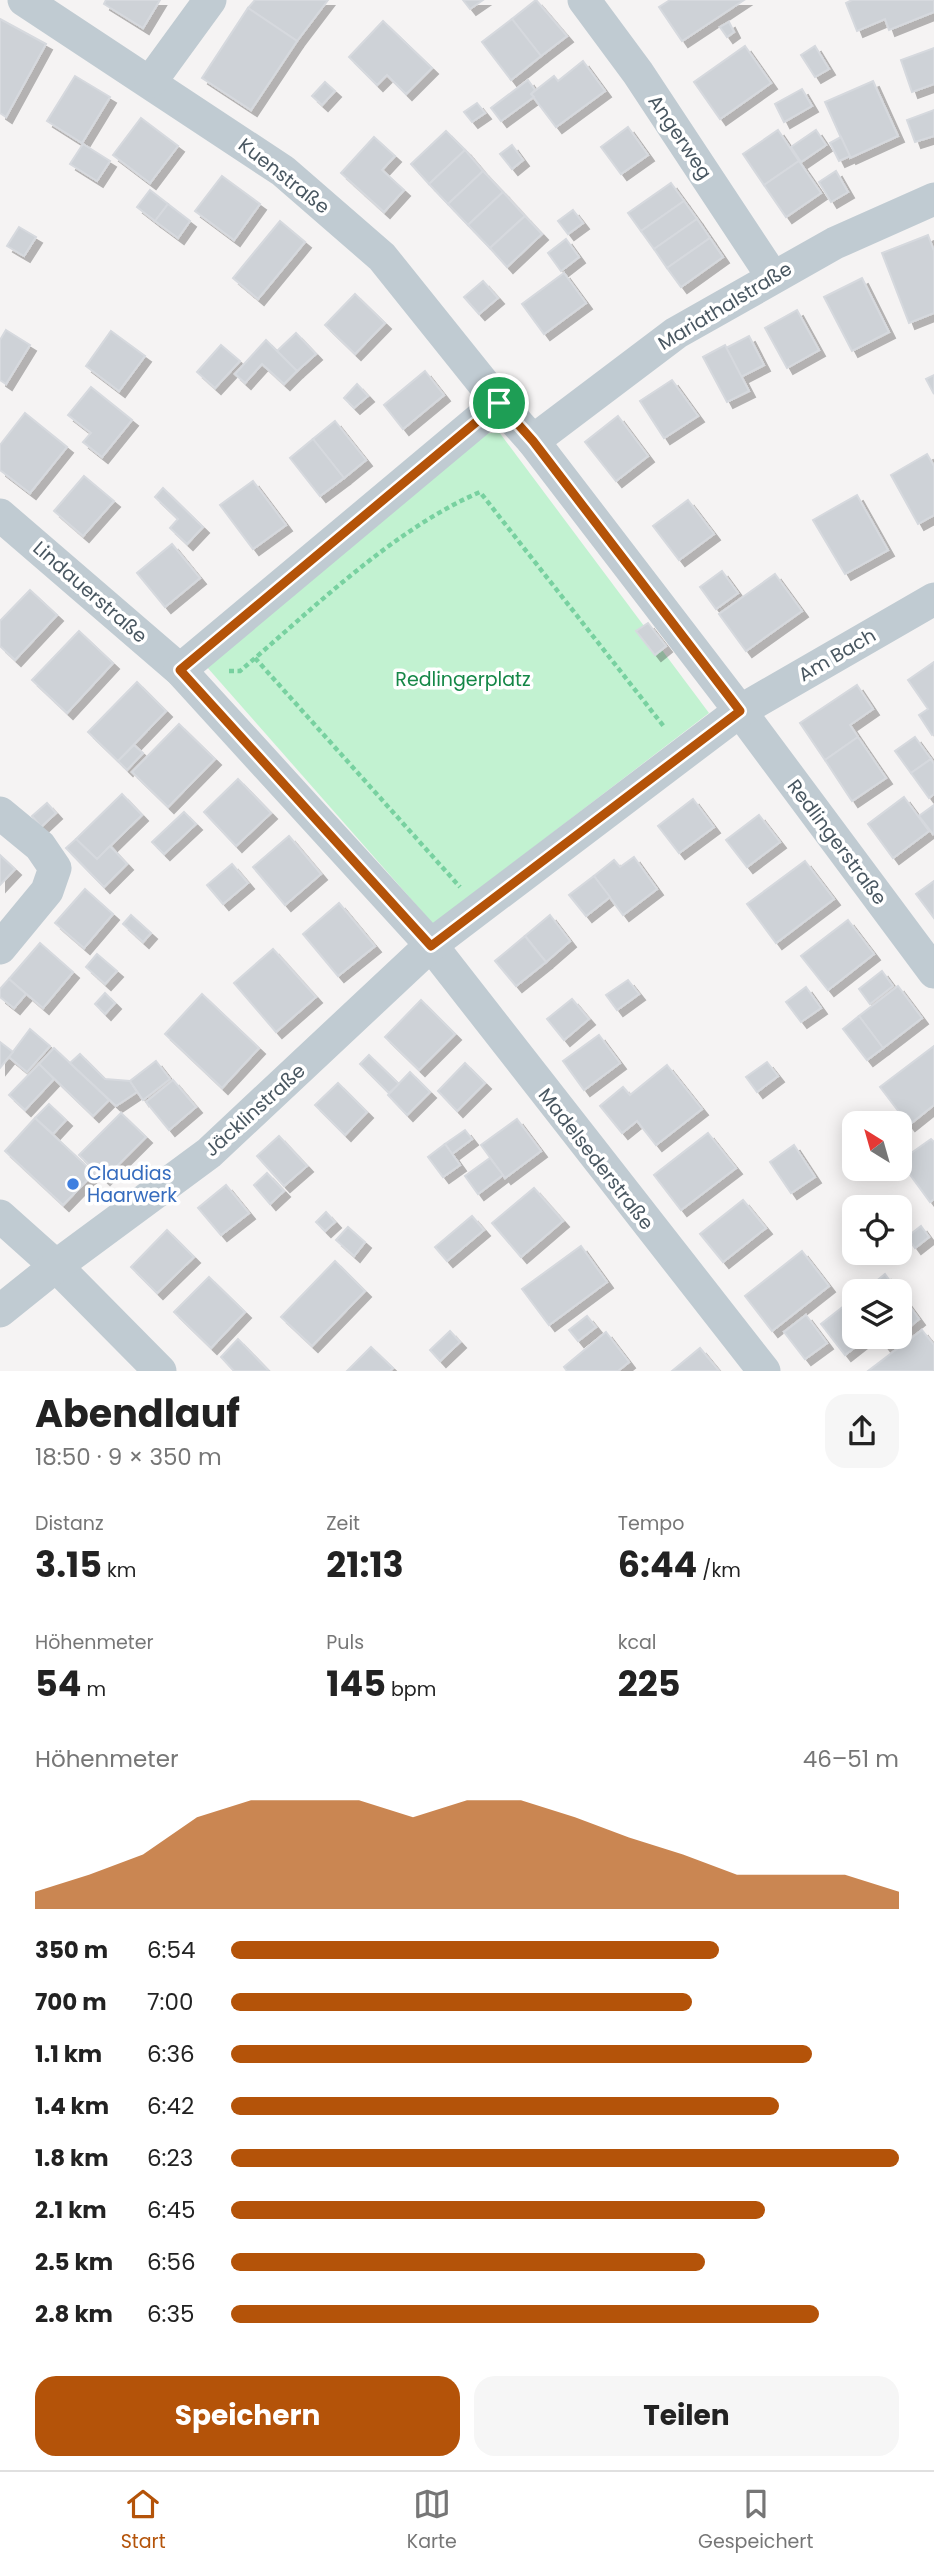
<!DOCTYPE html>
<html lang="de">
<meta charset="utf-8">
<style>
body{margin:0;font-family:Poppins,sans-serif;background:#f6f6f6;color:#222;height:100vh;display:flex;flex-direction:column;font-size:26px;white-space:nowrap}
*{box-sizing:border-box;margin:0}
p{font-size:23px;color:#767676}
.icon{flex:none;width:38px;height:38px;fill:none;stroke:currentColor;stroke-width:2;stroke-linecap:round;stroke-linejoin:round}
.map{position:relative;height:1371px;overflow:hidden}
.sheet{display:flex;flex-direction:column;background:#fff;flex:1}
.sheet>*{flex:none}
.needle{width:46px;rotate:323deg}
.tools{position:absolute;left:842px;top:1111px;display:grid;gap:14px}
.tools a{display:grid;place-items:center;width:70px;height:70px;border-radius:14px;background:#fff;box-shadow:0 4px 18px #0003;font-size:35px}
.pin{position:absolute;display:grid;place-items:center;width:60px;height:60px;color:#fff;margin:-30px;border:4px solid #fff;border-radius:50%;box-shadow:0 2px 7px #0007}
.round{display:grid;place-items:center;flex:none;width:74px;height:74px;border-radius:21px;background:#f6f6f6}
.overview{display:flex;align-items:center;justify-content:space-between;height:119px;padding:0 35px}
h1{font-size:38px;font-weight:700;line-height:52px}
.stats{display:grid;grid-template-columns:repeat(3,1fr);gap:10px;height:119px;padding:7px 35px}
.stats div{display:grid;align-content:center}
.stats b{font-size:35px;font-weight:700}
.stats small{font-size:19px;font-weight:400}
.stats p{font-size:19px}
.chart{height:196px;padding:14px 35px}
.chart p{display:flex;justify-content:space-between}
.chart svg{width:100%;height:126px;margin-top:7px;fill:#b45309;opacity:.7}
.cta{display:flex;gap:14px;margin-top:auto;padding:14px 35px}
.cta a{flex:1;height:80px;border-radius:21px;background:#b45309;color:#fff;font-size:28px;font-weight:700;line-height:80px;text-align:center}
.cta a+a{background:#f6f6f6;color:#222}
ul{padding:0 35px;list-style:none;font-size:23px}
li{display:grid;grid-template-columns:112px 84px 1fr;align-items:center;height:52px}
li i{height:18px;border-radius:9px;background:#b45309}
.tab-bar{display:flex;justify-content:space-around;align-items:center;height:98px;border-top:2px solid #e0e0e0;background:#fff;font-size:19px;color:#767676}
.tab-bar a{display:grid;justify-items:center;gap:4px}
.tab-bar .current{color:#b45309}
.map>svg:first-child{display:block}
</style>
<div class="map">
<svg width="934" height="1371" viewBox="0 0 934 1371">
<defs>
<filter id="shadow"><feDropShadow dx="6" dy="6" stdDeviation="0" flood-color="#0004"/></filter>
</defs>
<rect width="100%" height="100%" fill="#f5f3f3"/>
<!-- green -->
<path fill="#c2f2d1" d="M 499,432 L 709,713 L 433,924 L 206,666 L 476,435 Z"/>
<!-- building -->
<g fill="#ced2d7" stroke="#d6d9de" stroke-width="2" filter="url(#shadow)">
<path d="M 106,0 L 160,0 L 143,28 L 104,4 Z"/>
<path d="M 255,0 L 328,0 L 297,41 L 248,8 Z"/>
<path d="M 463,0 L 483,0 L 470,9 Z"/>
<path d="M 536,0 L 567,36 L 541,56 L 512,19 Z"/>
<path d="M 670,0 L 744,0 L 682,41 L 659,7 Z"/>
<path d="M 852,0 L 934,0 L 934,12 L 889,30 L 885,19 L 857,31 L 846,3 Z"/>
<path d="M 248,8 L 297,41 L 251,110 L 202,78 Z"/>
<path d="M 0,19 L 46,44 L 6,117 L 0,113 Z"/>
<path d="M 512,19 L 541,56 L 511,80 L 482,42 Z"/>
<path d="M 383,21 L 432,68 L 406,94 L 387,75 L 377,85 L 349,57 Z"/>
<path d="M 729,22 L 734,32 L 727,37 L 720,27 Z"/>
<path d="M 745,46 L 771,83 L 720,119 L 694,82 Z"/>
<path d="M 815,46 L 829,69 L 815,77 L 801,55 Z"/>
<path d="M 934,48 L 934,84 L 912,92 L 901,60 Z"/>
<path d="M 583,61 L 605,91 L 556,127 L 531,94 L 554,76 L 558,81 Z"/>
<path d="M 75,76 L 110,97 L 82,143 L 47,121 Z"/>
<path d="M 528,80 L 535,90 L 531,94 L 534,97 L 501,121 L 491,108 Z"/>
<path d="M 873,81 L 898,136 L 850,158 L 825,102 Z"/>
<path d="M 325,82 L 335,91 L 322,105 L 312,96 Z"/>
<path d="M 802,89 L 812,106 L 784,122 L 775,104 Z"/>
<path d="M 477,103 L 485,113 L 472,122 L 464,112 Z"/>
<path d="M 934,110 L 934,136 L 915,142 L 907,120 Z"/>
<path d="M 141,118 L 178,146 L 150,183 L 113,155 Z"/>
<path d="M 628,127 L 648,155 L 621,174 L 601,147 Z"/>
<path d="M 778,130 L 799,161 L 764,185 L 743,154 Z"/>
<path d="M 816,130 L 826,145 L 801,162 L 791,147 Z"/>
<path d="M 446,131 L 465,150 L 429,184 L 411,164 Z"/>
<path d="M 374,137 L 395,156 L 382,170 L 404,190 L 384,212 L 341,173 Z"/>
<path d="M 841,137 L 850,156 L 839,161 L 830,143 Z"/>
<path d="M 83,144 L 110,161 L 97,181 L 70,164 Z"/>
<path d="M 512,145 L 523,160 L 512,169 L 500,154 Z"/>
<path d="M 465,150 L 483,171 L 448,204 L 429,184 Z"/>
<path d="M 799,161 L 821,193 L 786,217 L 764,185 Z"/>
<path d="M 483,171 L 503,192 L 468,225 L 448,204 Z"/>
<path d="M 836,171 L 848,192 L 831,202 L 819,182 Z"/>
<path d="M 222,176 L 260,204 L 234,240 L 195,211 Z"/>
<path d="M 671,183 L 684,201 L 641,231 L 628,213 Z"/>
<path d="M 150,190 L 168,204 L 155,221 L 137,207 Z"/>
<path d="M 503,192 L 525,216 L 490,248 L 468,225 Z"/>
<path d="M 684,201 L 697,219 L 654,249 L 641,231 Z"/>
<path d="M 168,204 L 190,221 L 178,238 L 155,221 Z"/>
<path d="M 573,210 L 583,223 L 568,234 L 558,221 Z"/>
<path d="M 525,216 L 542,234 L 507,267 L 490,248 Z"/>
<path d="M 697,219 L 710,238 L 667,268 L 654,249 Z"/>
<path d="M 280,221 L 305,242 L 258,299 L 233,278 Z"/>
<path d="M 19,227 L 36,237 L 24,256 L 7,246 Z"/>
<path d="M 928,235 L 934,251 L 934,313 L 909,323 L 882,253 Z"/>
<path d="M 710,238 L 723,257 L 681,287 L 667,268 Z"/>
<path d="M 566,239 L 579,257 L 561,271 L 548,253 Z"/>
<path d="M 564,273 L 586,303 L 544,334 L 522,304 Z"/>
<path d="M 862,278 L 889,332 L 852,351 L 824,297 Z"/>
<path d="M 483,281 L 498,298 L 479,314 L 464,297 Z"/>
<path d="M 355,294 L 385,323 L 355,354 L 325,325 Z"/>
<path d="M 797,310 L 819,350 L 787,368 L 765,328 Z"/>
<path d="M 6,330 L 30,345 L 6,384 L 0,380 L 0,340 Z"/>
<path d="M 111,331 L 145,356 L 119,391 L 86,366 Z"/>
<path d="M 296,333 L 316,354 L 297,371 L 277,351 Z"/>
<path d="M 749,336 L 764,365 L 741,377 L 726,348 Z"/>
<path d="M 266,340 L 297,371 L 284,384 L 262,364 L 245,383 L 235,374 Z"/>
<path d="M 221,345 L 240,361 L 215,388 L 197,372 Z"/>
<path d="M 725,345 L 749,391 L 727,402 L 703,357 Z"/>
<path d="M 425,371 L 444,395 L 403,429 L 384,405 Z"/>
<path d="M 934,375 L 934,394 L 926,379 Z"/>
<path d="M 672,380 L 698,416 L 664,438 L 640,401 Z"/>
<path d="M 357,384 L 368,396 L 354,408 L 344,398 Z"/>
<path d="M 91,387 L 132,420 L 102,457 L 83,442 L 91,433 L 68,415 Z"/>
<path d="M 25,413 L 67,447 L 30,493 L 0,470 L 0,445 Z"/>
<path d="M 618,416 L 648,456 L 616,481 L 585,442 Z"/>
<path d="M 335,421 L 366,460 L 344,478 L 313,439 Z"/>
<path d="M 313,439 L 344,478 L 320,496 L 290,458 Z"/>
<path d="M 927,454 L 934,466 L 934,515 L 918,524 L 891,475 Z"/>
<path d="M 84,476 L 114,501 L 83,536 L 54,511 Z"/>
<path d="M 253,481 L 286,525 L 253,549 L 220,505 Z"/>
<path d="M 163,488 L 203,527 L 187,544 L 170,528 L 178,519 L 155,497 Z"/>
<path d="M 857,495 L 888,550 L 845,574 L 813,520 Z"/>
<path d="M 688,500 L 714,534 L 679,560 L 653,526 Z"/>
<path d="M 172,544 L 200,578 L 165,607 L 137,573 Z"/>
<path d="M 722,571 L 738,593 L 716,609 L 700,587 Z"/>
<path d="M 775,574 L 802,611 L 746,651 L 719,614 Z"/>
<path d="M 30,590 L 57,615 L 15,660 L 0,646 L 0,621 Z"/>
<path d="M 648,623 L 666,646 L 655,655 L 636,631 Z"/>
<path d="M 79,631 L 113,663 L 67,713 L 32,680 Z"/>
<path d="M 934,662 L 934,734 L 932,735 L 919,715 L 928,709 L 908,680 Z"/>
<path d="M 137,682 L 166,711 L 118,761 L 88,732 Z"/>
<path d="M 857,685 L 873,709 L 850,725 L 858,737 L 825,760 L 800,723 Z"/>
<path d="M 179,724 L 215,759 L 168,807 L 132,772 Z"/>
<path d="M 858,737 L 886,778 L 852,801 L 825,760 Z"/>
<path d="M 915,737 L 931,759 L 911,773 L 895,751 Z"/>
<path d="M 134,745 L 143,753 L 127,770 L 118,761 Z"/>
<path d="M 931,759 L 934,764 L 934,794 L 929,798 L 911,773 Z"/>
<path d="M 238,779 L 271,813 L 236,846 L 204,812 Z"/>
<path d="M 122,794 L 142,815 L 97,859 L 76,839 Z"/>
<path d="M 904,797 L 929,831 L 893,858 L 868,824 Z"/>
<path d="M 693,799 L 714,827 L 679,853 L 658,826 Z"/>
<path d="M 47,803 L 56,813 L 41,827 L 32,816 Z"/>
<path d="M 934,805 L 934,833 L 933,834 L 919,816 Z"/>
<path d="M 184,812 L 196,824 L 164,854 L 152,842 Z"/>
<path d="M 759,815 L 780,842 L 747,867 L 726,840 Z"/>
<path d="M 289,836 L 321,874 L 285,905 L 253,867 Z"/>
<path d="M 76,839 L 97,859 L 110,846 L 127,864 L 104,887 L 66,848 Z"/>
<path d="M 0,855 L 15,869 L 0,885 Z"/>
<path d="M 634,857 L 657,889 L 623,915 L 594,876 L 614,860 L 620,867 Z"/>
<path d="M 805,861 L 834,899 L 776,943 L 747,904 Z"/>
<path d="M 232,864 L 248,883 L 223,904 L 207,885 Z"/>
<path d="M 594,876 L 610,897 L 586,916 L 569,895 Z"/>
<path d="M 934,881 L 934,918 L 916,894 Z"/>
<path d="M 85,889 L 113,914 L 84,948 L 55,923 Z"/>
<path d="M 339,903 L 375,946 L 338,976 L 303,934 Z"/>
<path d="M 131,915 L 151,933 L 143,942 L 123,924 Z"/>
<path d="M 550,915 L 570,941 L 546,962 L 525,936 Z"/>
<path d="M 848,920 L 874,954 L 828,990 L 801,956 Z"/>
<path d="M 525,936 L 546,962 L 516,986 L 495,961 Z"/>
<path d="M 40,943 L 73,972 L 43,1008 L 9,979 Z"/>
<path d="M 273,949 L 316,997 L 276,1032 L 234,983 Z"/>
<path d="M 97,954 L 117,971 L 105,984 L 86,967 Z"/>
<path d="M 882,971 L 893,986 L 870,1004 L 859,989 Z"/>
<path d="M 9,979 L 26,994 L 14,1008 L 0,997 L 0,989 Z"/>
<path d="M 628,980 L 639,994 L 617,1010 L 606,995 Z"/>
<path d="M 898,986 L 922,1018 L 883,1048 L 859,1016 Z"/>
<path d="M 806,987 L 821,1008 L 801,1022 L 786,1002 Z"/>
<path d="M 105,993 L 115,1003 L 105,1014 L 95,1004 Z"/>
<path d="M 202,994 L 259,1048 L 222,1088 L 165,1034 Z"/>
<path d="M 572,999 L 589,1019 L 564,1040 L 547,1019 Z"/>
<path d="M 421,1000 L 455,1034 L 419,1070 L 385,1037 Z"/>
<path d="M 859,1016 L 883,1048 L 867,1060 L 843,1029 Z"/>
<path d="M 30,1029 L 50,1046 L 27,1072 L 9,1057 Z"/>
<path d="M 599,1035 L 620,1063 L 584,1090 L 563,1061 Z"/>
<path d="M 0,1042 L 13,1052 L 0,1068 Z"/>
<path d="M 934,1046 L 934,1105 L 909,1125 L 880,1087 Z"/>
<path d="M 54,1048 L 109,1100 L 93,1116 L 39,1064 Z"/>
<path d="M 80,1054 L 105,1079 L 130,1081 L 137,1092 L 116,1106 L 70,1063 Z"/>
<path d="M 369,1055 L 399,1084 L 389,1093 L 360,1064 Z"/>
<path d="M 156,1061 L 170,1079 L 143,1100 L 130,1081 Z"/>
<path d="M 767,1062 L 778,1076 L 757,1092 L 746,1077 Z"/>
<path d="M 465,1063 L 485,1083 L 457,1111 L 438,1091 Z"/>
<path d="M 39,1064 L 54,1079 L 25,1110 L 9,1095 Z"/>
<path d="M 667,1065 L 702,1109 L 656,1145 L 637,1121 L 622,1133 L 600,1106 L 623,1087 L 630,1095 Z"/>
<path d="M 410,1072 L 430,1092 L 407,1115 L 388,1095 Z"/>
<path d="M 173,1080 L 196,1107 L 169,1130 L 146,1102 Z"/>
<path d="M 338,1083 L 367,1112 L 345,1135 L 315,1105 Z"/>
<path d="M 49,1104 L 66,1120 L 53,1134 L 35,1118 Z"/>
<path d="M 121,1113 L 146,1137 L 104,1179 L 79,1155 Z"/>
<path d="M 35,1118 L 94,1173 L 63,1205 L 5,1151 Z"/>
<path d="M 517,1119 L 541,1151 L 505,1178 L 481,1145 Z"/>
<path d="M 465,1130 L 472,1139 L 452,1154 L 445,1144 Z"/>
<path d="M 708,1133 L 736,1168 L 681,1210 L 654,1175 Z"/>
<path d="M 279,1136 L 307,1166 L 284,1186 L 257,1156 Z"/>
<path d="M 931,1139 L 934,1142 L 934,1199 L 930,1202 L 900,1161 Z"/>
<path d="M 445,1144 L 460,1165 L 443,1177 L 428,1157 Z"/>
<path d="M 794,1145 L 815,1177 L 791,1193 L 770,1162 Z"/>
<path d="M 490,1158 L 503,1175 L 478,1194 L 465,1176 Z"/>
<path d="M 267,1173 L 284,1191 L 270,1204 L 254,1185 Z"/>
<path d="M 226,1185 L 249,1213 L 221,1235 L 198,1208 Z"/>
<path d="M 534,1188 L 563,1221 L 521,1257 L 492,1223 Z"/>
<path d="M 743,1200 L 766,1228 L 723,1262 L 700,1234 Z"/>
<path d="M 326,1212 L 335,1222 L 325,1231 L 316,1222 Z"/>
<path d="M 472,1216 L 484,1230 L 447,1261 L 435,1247 Z"/>
<path d="M 921,1226 L 929,1237 L 915,1248 L 907,1237 Z"/>
<path d="M 348,1227 L 365,1242 L 354,1256 L 336,1240 Z"/>
<path d="M 167,1230 L 194,1257 L 157,1293 L 131,1267 Z"/>
<path d="M 581,1246 L 607,1282 L 549,1325 L 522,1289 Z"/>
<path d="M 802,1251 L 829,1286 L 772,1331 L 745,1296 Z"/>
<path d="M 335,1261 L 365,1291 L 312,1346 L 281,1317 Z"/>
<path d="M 885,1274 L 898,1292 L 863,1292 Z"/>
<path d="M 209,1277 L 245,1312 L 211,1348 L 174,1312 Z"/>
<path d="M 900,1293 L 919,1319 L 900,1335 Z"/>
<path d="M 854,1298 L 854,1337 L 868,1337 L 845,1355 L 821,1324 Z"/>
<path d="M 806,1315 L 827,1343 L 805,1359 L 784,1332 Z"/>
<path d="M 587,1316 L 596,1327 L 578,1341 L 569,1330 Z"/>
<path d="M 922,1330 L 934,1345 L 934,1371 L 868,1371 Z"/>
<path d="M 450,1331 L 460,1342 L 440,1361 L 430,1350 Z"/>
<path d="M 606,1332 L 629,1362 L 618,1371 L 567,1371 L 564,1367 Z"/>
<path d="M 878,1337 L 896,1337 L 885,1346 Z"/>
<path d="M 238,1339 L 269,1371 L 234,1371 L 221,1357 Z"/>
<path d="M 371,1347 L 393,1368 L 390,1371 L 347,1371 Z"/>
<path d="M 700,1348 L 719,1371 L 672,1371 Z"/>
</g>
<g fill="none" stroke-linecap="round" stroke-linejoin="round">
<!-- path -->
<g stroke="#78d1a0" stroke-width="4.5" stroke-dasharray="5 3.5" stroke-linecap="butt">
<path d="M 255,658 L 460,887"/>
<path d="M 229,671 L 240,671 C 313,609 392,530 480,492 L 665,728"/>
</g>
<!-- minor -->
<g stroke="#c0cbd2" stroke-width="33">
<path d="M 24,0 L 283,171 L 382,257 L 499,403 L 533,441 L 740,711 L 934,972"/>
<path d="M 584,0 L 638,73 L 772,276"/>
<path d="M 151,81 L 210,0"/>
<path d="M 533,441 L 676,333 L 835,243 L 934,199"/>
<path d="M 0,515 L 180,670 L 431,945 L 764,1371"/>
<path d="M 180,670 L 499,403"/>
<path d="M 0,813 L 40,846 L 55,868 L 47,891 L 0,948"/>
<path d="M 0,1216 L 56,1266 L 160,1371"/>
<path d="M 0,1311 L 56,1266 L 209,1153 L 431,945 L 740,711 L 934,599"/>
</g>
</g>
<g fill="none" stroke-linecap="round" stroke-linejoin="round">
<defs>
<path id="route" d="M 499,403 L 533,441 L 740,711 L 431,946 L 180,670 Z"/>
</defs>
<!-- route casing -->
<use href="#route" stroke="#fff" stroke-width="14"/>
<!-- route -->
<use href="#route" stroke="#b45309" stroke-width="9"/>
</g>
<!-- markers -->
<circle fill="#3f7fe0" stroke="#fff" stroke-width="2.5" cx="73" cy="1184" r="7"/>
<g text-anchor="middle" dominant-baseline="central" stroke-width="7" stroke-linejoin="round" paint-order="stroke">
<!-- street labels -->
<g font-size="19" fill="#495761" stroke="#fff">
<text transform="translate(680 137) rotate(56)">Angerweg</text>
<text transform="translate(284 176) rotate(38)">Kuenstraße</text>
<text transform="translate(725 306) rotate(-31)">Mariathalstraße</text>
<text transform="translate(90 592) rotate(41)">Lindauerstraße</text>
<text transform="translate(837 655) rotate(-30)">Am Bach</text>
<text transform="translate(837 842) rotate(53)">Redlingerstraße</text>
<text transform="translate(255 1110) rotate(-42)">Jäcklinstraße</text>
<text transform="translate(596 1159) rotate(52)">Madelsederstraße</text>
</g>
<!-- park labels -->
<g font-size="19" fill="#158747" stroke="#fff">
<text x="463" y="679">Redlingerplatz</text>
</g>
<!-- shop labels -->
<g font-size="19" fill="#366cbe" stroke="#fff" text-anchor="start">
<text x="87" y="1173">Claudias<tspan x="87" dy="22">Haarwerk</tspan></text>
</g>
</g>
</svg>
<div class="tools">
<a><svg class="needle" viewBox="-14 -14 28 28"><path d="M0-13l5 13h-10z" fill="#e53935"/><path d="M0 13l5-13h-10z" fill="#767676"/></svg></a>
<a><svg class="icon" aria-label="locate" viewBox="0 0 24 24"><circle cx="12" cy="12" r="6"/><path d="M12 2v4M12 18v4M2 12h4M18 12h4"/></svg></a>
<a><svg class="icon" aria-label="layers" viewBox="0 0 24 24"><path d="M12 4l9 5-9 5-9-5zM3 14l9 5 9-5"/></svg></a>
</div>
<div class="pin" style="left:499px;top:403px;background:#1e9e55"><svg class="icon" aria-label="arrive" viewBox="0 0 24 24"><path d="M6 21V4h12l-3 4 3 4H6"/></svg></div>
</div>
<section class="sheet">
<div class="overview"><div><h1>Abendlauf</h1><p>18:50 · 9 × 350 m</p></div><a class="round"><svg class="icon" aria-label="share" viewBox="0 0 24 24"><path d="M12 15V3M7 8l5-5 5 5M5 13v7h14v-7"/></svg></a></div>
<div class="stats">
<div><p>Distanz</p><b>3.15<small> km</small></b></div>
<div><p>Zeit</p><b>21:13</b></div>
<div><p>Tempo</p><b>6:44<small> /km</small></b></div>
</div>
<div class="stats">
<div><p>Höhenmeter</p><b>54<small> m</small></b></div>
<div><p>Puls</p><b>145<small> bpm</small></b></div>
<div><p>kcal</p><b>225</b></div>
</div>
<div class="chart"><p><span>Höhenmeter</span>46–51 m</p>
<svg viewBox="0 0 160 44" preserveAspectRatio="none"><path d="M0 44V38L10 32L20 25L30 12L40 6L50 6L60 6L70 12L80 6L90 6L100 12L110 19L120 25L130 32L140 32L150 32L160 38V44z"/></svg>
</div>
<ul>
<li><b>350 m</b>6:54<i style="width:73%"></i></li>
<li><b>700 m</b>7:00<i style="width:69%"></i></li>
<li><b>1.1 km</b>6:36<i style="width:87%"></i></li>
<li><b>1.4 km</b>6:42<i style="width:82%"></i></li>
<li><b>1.8 km</b>6:23<i style="width:100%"></i></li>
<li><b>2.1 km</b>6:45<i style="width:80%"></i></li>
<li><b>2.5 km</b>6:56<i style="width:71%"></i></li>
<li><b>2.8 km</b>6:35<i style="width:88%"></i></li>
</ul>
<div class="cta"><a>Speichern</a><a>Teilen</a></div>
</section>
<nav class="tab-bar">
<a class="current"><svg class="icon" aria-label="home" viewBox="0 0 24 24"><path d="M3 11l9-7 9 7M6 9v11h12V9"/></svg>Start</a>
<a><svg class="icon" aria-label="map" viewBox="0 0 24 24"><path d="M3 6l6-2 6 2 6-2v14l-6 2-6-2-6 2zM9 4v14M15 6v14"/></svg>Karte</a>
<a><svg class="icon" aria-label="saved" viewBox="0 0 24 24"><path d="M7 4h10v16l-5-4-5 4z"/></svg>Gespeichert</a>
</nav>
